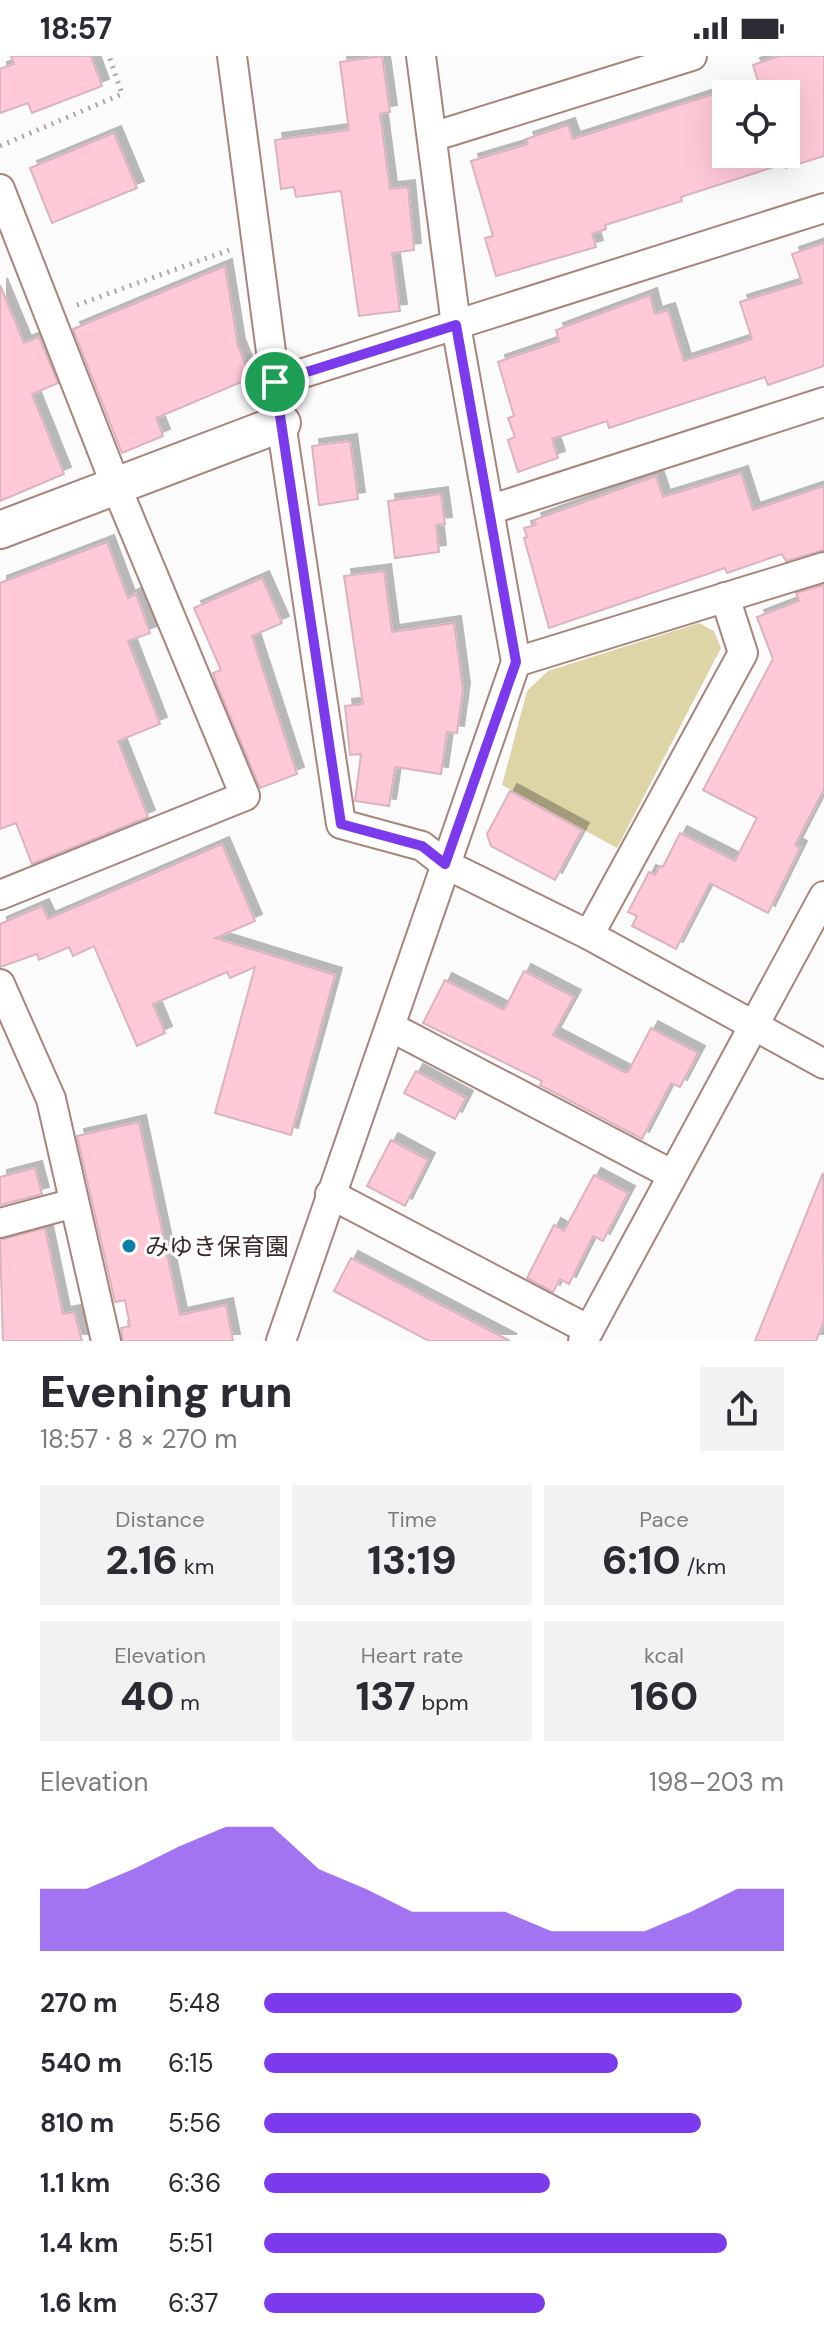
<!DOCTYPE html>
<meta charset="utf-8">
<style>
body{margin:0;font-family:"DM Sans","Noto Sans JP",sans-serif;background:#f2f2f3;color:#2b2b33;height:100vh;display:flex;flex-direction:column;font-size:30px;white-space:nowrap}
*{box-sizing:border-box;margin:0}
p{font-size:26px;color:#7c7c81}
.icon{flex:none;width:44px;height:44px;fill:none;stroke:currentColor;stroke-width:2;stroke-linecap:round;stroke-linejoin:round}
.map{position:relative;height:1285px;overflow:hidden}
.sheet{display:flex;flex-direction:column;background:#fff;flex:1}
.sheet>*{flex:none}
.tools{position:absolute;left:712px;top:24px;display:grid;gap:16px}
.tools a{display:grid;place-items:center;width:88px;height:88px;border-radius:0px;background:#fff;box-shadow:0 8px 32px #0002;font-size:40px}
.pin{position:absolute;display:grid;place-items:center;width:68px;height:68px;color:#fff;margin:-34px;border:4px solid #fff;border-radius:50%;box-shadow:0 2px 8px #0007}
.round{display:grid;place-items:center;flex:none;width:84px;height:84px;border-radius:0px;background:#f2f2f3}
.summary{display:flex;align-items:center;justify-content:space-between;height:136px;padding:0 40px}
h1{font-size:44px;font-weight:800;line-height:60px}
.stats{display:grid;grid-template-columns:repeat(3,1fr);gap:12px;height:136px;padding:8px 40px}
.stats div{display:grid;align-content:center;border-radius:0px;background:#f2f2f3;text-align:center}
.stats b{font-size:40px;font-weight:800}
.stats small{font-size:22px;font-weight:400}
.stats p{font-size:22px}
.chart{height:224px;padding:16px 40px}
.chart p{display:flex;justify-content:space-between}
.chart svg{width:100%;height:144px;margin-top:8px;fill:#7c3aed;opacity:.7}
ul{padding:0 40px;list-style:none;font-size:26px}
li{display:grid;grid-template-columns:128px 96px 1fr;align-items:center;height:60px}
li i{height:20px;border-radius:10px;background:#7c3aed}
.status{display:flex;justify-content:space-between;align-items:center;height:56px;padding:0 40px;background:#fff;direction:ltr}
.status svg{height:22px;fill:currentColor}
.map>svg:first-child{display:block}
</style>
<div class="status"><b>18:57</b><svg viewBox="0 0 49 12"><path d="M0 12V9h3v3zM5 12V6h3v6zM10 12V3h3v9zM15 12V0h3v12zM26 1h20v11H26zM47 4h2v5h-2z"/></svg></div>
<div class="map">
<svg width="824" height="1285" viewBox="0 0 824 1285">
<defs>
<filter id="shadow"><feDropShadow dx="7" dy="-7" stdDeviation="0" flood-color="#0004"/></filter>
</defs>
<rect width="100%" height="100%" fill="#fbfbfb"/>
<!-- green -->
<path fill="#ded5a7" d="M 699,567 L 714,575 L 721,592 L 617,792 L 502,729 L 527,635 L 548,615 Z"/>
<!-- building -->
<g fill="#ffc9d8" stroke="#d9b4be" stroke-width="2" filter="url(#shadow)">
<path d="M 11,0 L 91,0 L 102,30 L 32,57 L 28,47 L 0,57 L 0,13 L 14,8 Z"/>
<path d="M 382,0 L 390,56 L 380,58 L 390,133 L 408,131 L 414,194 L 392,197 L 400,255 L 359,260 L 341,135 L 296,141 L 294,131 L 281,133 L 275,84 L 349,74 L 340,6 Z"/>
<path d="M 780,0 L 824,0 L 824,100 L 786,112 L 786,107 L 681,141 L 682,145 L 605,169 L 606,173 L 592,178 L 596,191 L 496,220 L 485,182 L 493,180 L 471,105 L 528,88 L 526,83 L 568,69 L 573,83 L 726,34 L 726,98 L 786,98 L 786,38 L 762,38 L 753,9 Z"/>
<path d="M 114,77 L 137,132 L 52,167 L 30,112 Z"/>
<path d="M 824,187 L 824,310 L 768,329 L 765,321 L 609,372 L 607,365 L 552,383 L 558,402 L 518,416 L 508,384 L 515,381 L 508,362 L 514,360 L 498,306 L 559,285 L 556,274 L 650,239 L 655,258 L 668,254 L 684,305 L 752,283 L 740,246 L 802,227 L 792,198 Z"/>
<path d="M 225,210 L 238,290 L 251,322 L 156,362 L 163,380 L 122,397 L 73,273 Z"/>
<path d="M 0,229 L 24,287 L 39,281 L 58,327 L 32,338 L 64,418 L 0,445 Z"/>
<path d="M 350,385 L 358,443 L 319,449 L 312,390 Z"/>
<path d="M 741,417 L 753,454 L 824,430 L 824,494 L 786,505 L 782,498 L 727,517 L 725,512 L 549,572 L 524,482 L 527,481 L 524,472 L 536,469 L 534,464 L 656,420 L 663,441 Z"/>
<path d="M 441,438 L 445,468 L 436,469 L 439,496 L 395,502 L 388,445 Z"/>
<path d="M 107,486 L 128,542 L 136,538 L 150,577 L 128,585 L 160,668 L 118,685 L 148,761 L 32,808 L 16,767 L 0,773 L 0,527 Z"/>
<path d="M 384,515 L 392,576 L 454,567 L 463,634 L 457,677 L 447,676 L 441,718 L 395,711 L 389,750 L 355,745 L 361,698 L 350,699 L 345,650 L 363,648 L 344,520 Z"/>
<path d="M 262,522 L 282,567 L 252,580 L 297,718 L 260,732 L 217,629 L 213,617 L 221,614 L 194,552 Z"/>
<path d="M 824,529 L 824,733 L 795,789 L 800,792 L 768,857 L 710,827 L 676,893 L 632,870 L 637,860 L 628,856 L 649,816 L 655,819 L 660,810 L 663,811 L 680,777 L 735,805 L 757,762 L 703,734 L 773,603 L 757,561 L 799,545 L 796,537 Z"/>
<path d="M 510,735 L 582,774 L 555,824 L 491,790 L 487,778 Z"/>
<path d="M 222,788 L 255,865 L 215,882 L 335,919 L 291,1079 L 215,1057 L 255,911 L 230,922 L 227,916 L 153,948 L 165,977 L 137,990 L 94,890 L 73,900 L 69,891 L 39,904 L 37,898 L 0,911 L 0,868 L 42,850 L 48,863 Z"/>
<path d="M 524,915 L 574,941 L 553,979 L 624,1016 L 628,1016 L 651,972 L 698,997 L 680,1031 L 671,1027 L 642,1083 L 540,1029 L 542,1025 L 423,967 L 445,924 L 504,954 Z"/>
<path d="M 416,1015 L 466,1042 L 455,1063 L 404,1037 Z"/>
<path d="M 139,1066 L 180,1259 L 226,1249 L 233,1285 L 123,1285 L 121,1272 L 130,1270 L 125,1244 L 115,1246 L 77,1080 Z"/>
<path d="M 391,1084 L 428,1104 L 405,1150 L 367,1130 Z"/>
<path d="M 35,1112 L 42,1138 L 0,1149 L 0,1121 Z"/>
<path d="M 823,1117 L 824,1265 L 816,1285 L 755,1285 Z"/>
<path d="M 594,1119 L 628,1137 L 603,1185 L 593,1180 L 569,1228 L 560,1223 L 553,1236 L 527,1222 L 554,1169 L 564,1175 Z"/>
<path d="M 45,1172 L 63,1258 L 74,1256 L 82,1285 L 3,1285 L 0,1184 Z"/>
<path d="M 351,1202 L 510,1285 L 429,1285 L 334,1235 Z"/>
</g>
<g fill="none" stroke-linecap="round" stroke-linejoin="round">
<defs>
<g id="minor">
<path d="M 232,0 L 275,326 L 341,768 L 422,790 L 445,808 L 589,879 L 824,1008"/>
<path d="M 432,81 L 692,0"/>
<path d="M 0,133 L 116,430 L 245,740 L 0,839"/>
<path d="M 275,326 L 824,152"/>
<path d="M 489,454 L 824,346"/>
<path d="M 516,606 L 824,511"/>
<path d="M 589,879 L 743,597 L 725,541"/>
<path d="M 0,928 L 51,1043 L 106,1285"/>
<path d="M 391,971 L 671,1118"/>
<path d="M 330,1138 L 589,1274"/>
<path d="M 0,1167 L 74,1147"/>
<path d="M 281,1285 L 516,606 L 456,269 L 421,0"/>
<path d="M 583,1285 L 824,840"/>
</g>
<path id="tertiary" d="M 0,474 L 282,367"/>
</defs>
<!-- minor casing -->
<use href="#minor" stroke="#a7847c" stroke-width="32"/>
<!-- tertiary casing -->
<use href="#tertiary" stroke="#a7847c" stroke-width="40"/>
<!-- path -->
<g stroke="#ada7a6" stroke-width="5" stroke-dasharray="2 6" stroke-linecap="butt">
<path d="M 0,90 L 122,38 L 109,0"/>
<path d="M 77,249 L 229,194"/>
</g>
<!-- minor -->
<use href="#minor" stroke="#fff" stroke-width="28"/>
<!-- tertiary -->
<use href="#tertiary" stroke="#fff" stroke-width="36"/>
</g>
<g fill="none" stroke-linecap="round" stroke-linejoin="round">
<defs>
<path id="route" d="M 456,269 L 516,606 L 445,808 L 422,790 L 341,768 L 275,326 Z"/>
</defs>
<!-- route casing -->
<use href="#route" stroke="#fff" stroke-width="16"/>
<!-- route -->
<use href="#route" stroke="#7c3aed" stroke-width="10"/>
</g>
<!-- markers -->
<circle fill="#0c7fa6" stroke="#fff" stroke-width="3" cx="129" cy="1190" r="8"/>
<g text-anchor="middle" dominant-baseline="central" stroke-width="6" stroke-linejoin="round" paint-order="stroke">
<!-- poi labels -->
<g font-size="24" fill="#392b28" stroke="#fff" text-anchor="start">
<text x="145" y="1190">みゆき保育園</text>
</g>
</g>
</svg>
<div class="tools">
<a><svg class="icon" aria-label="locate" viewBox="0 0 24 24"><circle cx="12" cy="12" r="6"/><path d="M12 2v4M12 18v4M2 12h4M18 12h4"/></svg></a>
</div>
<div class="pin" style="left:275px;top:326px;background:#1e9e55"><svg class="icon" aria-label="arrive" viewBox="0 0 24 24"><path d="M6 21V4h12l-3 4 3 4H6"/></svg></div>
</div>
<section class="sheet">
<div class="summary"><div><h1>Evening run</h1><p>18:57 · 8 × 270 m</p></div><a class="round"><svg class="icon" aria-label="share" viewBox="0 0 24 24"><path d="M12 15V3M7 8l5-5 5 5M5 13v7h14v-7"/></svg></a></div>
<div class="stats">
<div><p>Distance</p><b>2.16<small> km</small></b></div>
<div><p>Time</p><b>13:19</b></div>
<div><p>Pace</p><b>6:10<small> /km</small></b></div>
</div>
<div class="stats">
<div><p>Elevation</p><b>40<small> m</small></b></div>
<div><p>Heart rate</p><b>137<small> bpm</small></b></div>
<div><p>kcal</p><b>160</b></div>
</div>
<div class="chart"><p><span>Elevation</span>198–203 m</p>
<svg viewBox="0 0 160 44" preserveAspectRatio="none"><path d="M0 44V25L10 25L20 19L30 12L40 6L50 6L60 19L70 25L80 32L90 32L100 32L110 38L120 38L130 38L140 32L150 25L160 25V44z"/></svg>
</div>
<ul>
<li><b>270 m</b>5:48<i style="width:92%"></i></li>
<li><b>540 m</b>6:15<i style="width:68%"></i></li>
<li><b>810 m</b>5:56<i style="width:84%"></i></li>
<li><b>1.1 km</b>6:36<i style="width:55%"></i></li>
<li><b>1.4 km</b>5:51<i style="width:89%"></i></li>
<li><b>1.6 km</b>6:37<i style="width:54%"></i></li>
</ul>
</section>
